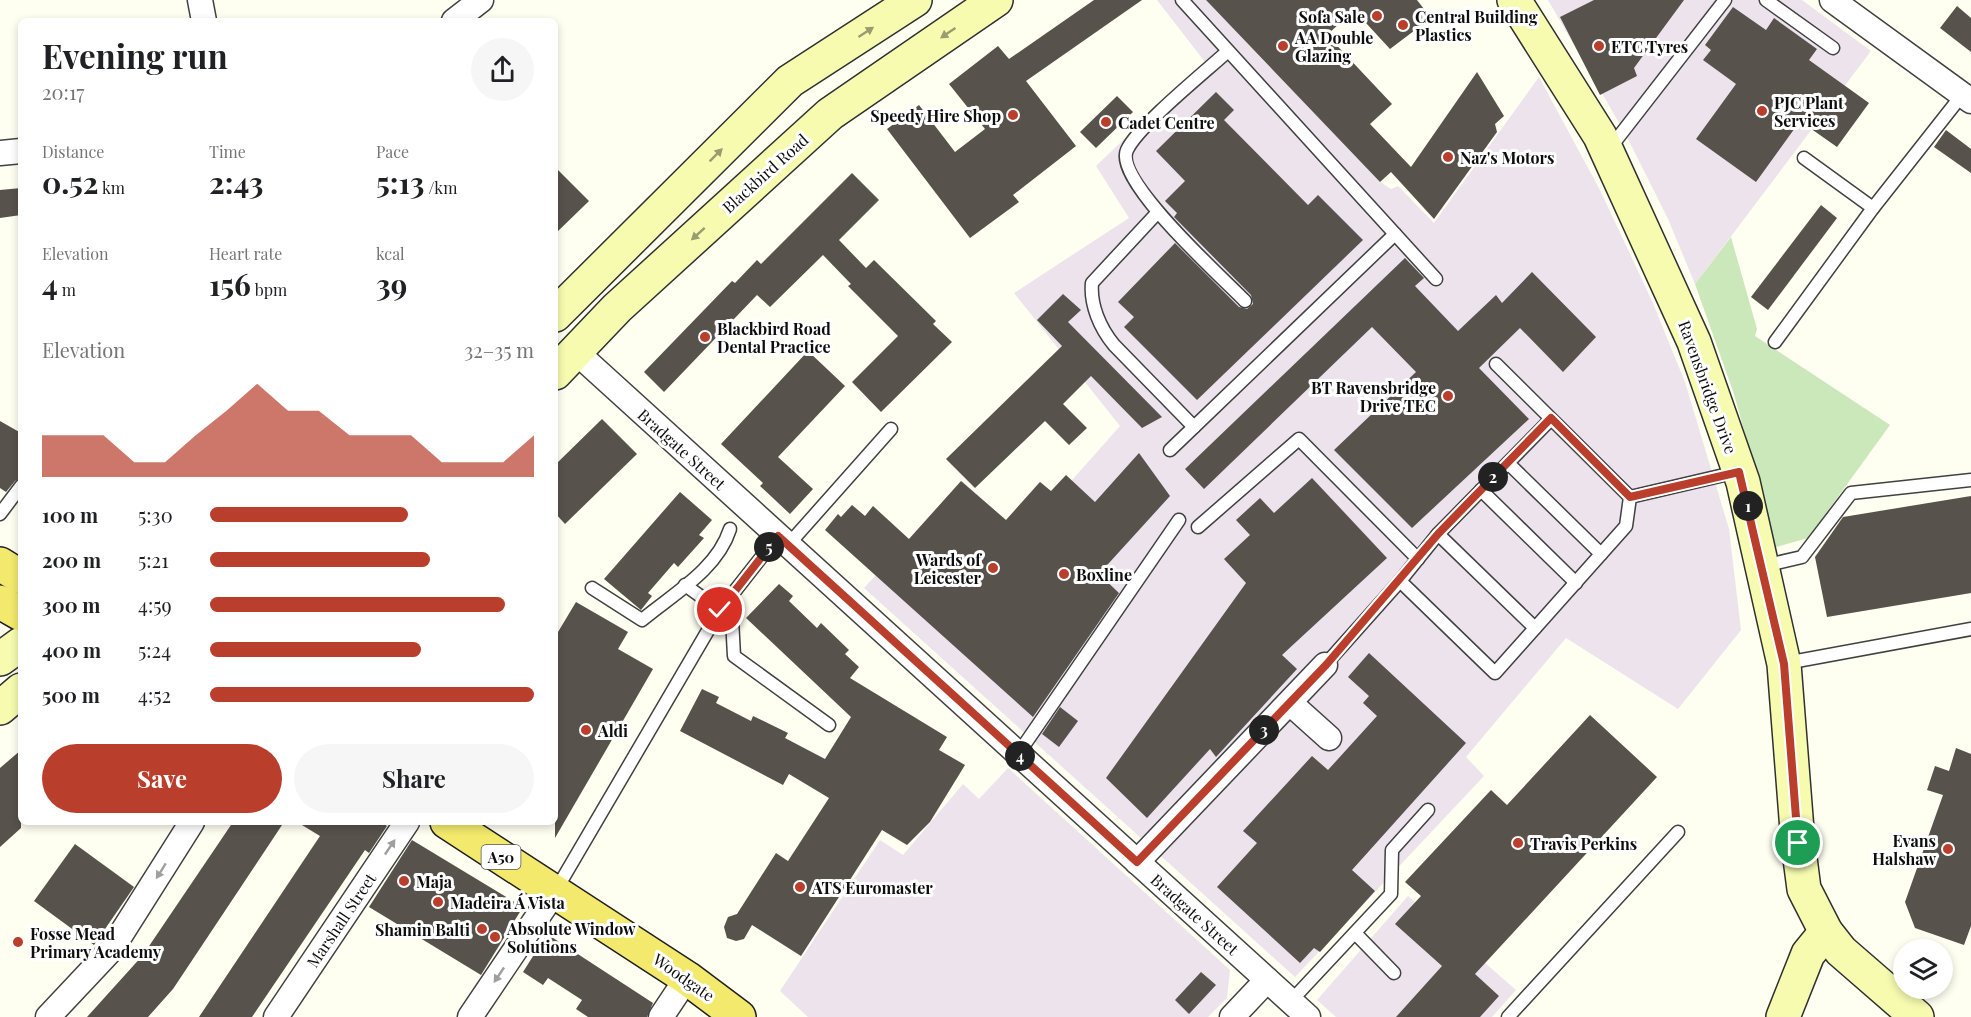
<!DOCTYPE html>
<meta charset="utf-8">
<style>
body{margin:0;font-family:"Playfair Display",serif;background:#f6f6f6;color:#202124;height:100vh;display:flex;flex-direction:column;font-size:22px;white-space:nowrap}
*{box-sizing:border-box;margin:0}
p{font-size:20px;color:#757577}
.icon{flex:none;width:33px;height:33px;fill:none;stroke:currentColor;stroke-width:2;stroke-linecap:round;stroke-linejoin:round}
.map{position:relative;flex:1;overflow:hidden}
.sheet{position:absolute;left:18px;top:18px;width:540px;height:807px;display:flex;flex-direction:column;background:#fff;border-radius:9px;box-shadow:0 3px 9px #0003}
.sheet>*{flex:none}
.controls{position:absolute;left:1893px;top:939px;display:grid;gap:12px}
.controls a{display:grid;place-items:center;width:60px;height:60px;border-radius:50%;background:#fff;box-shadow:0 3px 9px #0003;font-size:30px}
.pin{position:absolute;display:grid;place-items:center;width:51px;height:51px;color:#fff;margin:-26px;border:3px solid #fff;border-radius:50%;box-shadow:0 2px 6px #0007}
.km{position:absolute;width:30px;height:30px;margin:-15px;border-radius:50%;background:#222;color:#fff;font-size:16px;line-height:30px;text-align:center}
.round{display:grid;place-items:center;flex:none;width:63px;height:63px;border-radius:32px;background:#f6f6f6}
.overview{display:flex;align-items:center;justify-content:space-between;height:102px;padding:0 24px}
h1{font-size:33px;font-weight:700;line-height:45px}
.stats{display:grid;grid-template-columns:repeat(3,1fr);gap:9px;height:102px;padding:6px 24px}
.stats div{display:grid;align-content:center}
.stats b{font-size:30px;font-weight:700}
.stats small{font-size:16px;font-weight:400}
.stats p{font-size:16px}
.chart{height:168px;padding:12px 24px}
.chart p{display:flex;justify-content:space-between}
.chart svg{width:100%;height:108px;margin-top:6px;fill:#b93e2c;opacity:.7}
.cta{display:flex;gap:12px;margin-top:auto;padding:12px 24px}
.cta a{flex:1;height:69px;border-radius:36px;background:#b93e2c;color:#fff;font-size:24px;font-weight:700;line-height:69px;text-align:center}
.cta a+a{background:#f6f6f6;color:#202124}
ul{padding:0 24px;list-style:none;font-size:20px}
li{display:grid;grid-template-columns:96px 72px 1fr;align-items:center;height:45px}
li i{height:15px;border-radius:8px;background:#b93e2c}
.map>svg:first-child{display:block}
</style>
<div class="map">
<svg width="1971" height="1017" viewBox="0 0 1971 1017">
<rect width="100%" height="100%" fill="#fefef1"/>
<!-- industrial -->
<g fill="#ede3ec">
<path d="M 1157,0 L 1206,0 L 1380,182 L 1391,189 L 1398,186 L 1434,223 L 1539,77 L 1600,190 L 1652,301 L 1685,382 L 1729,529 L 1741,630 L 1678,709 L 1566,638 L 1466,757 L 1484,776 L 1295,977 L 864,588 L 962,481 L 1006,520 L 1040,481 L 1057,497 L 1120,426 L 1014,293 L 1129,218 L 1096,166 L 1205,62 Z"/>
<path d="M 1548,0 L 1802,0 L 1871,51 L 1695,284 L 1668,219 L 1626,135 Z"/>
<path d="M 1008,768 L 1230,970 L 1227,998 L 1208,1017 L 808,1017 L 780,991 L 880,840 L 903,855 L 963,784 L 979,799 Z"/>
<path d="M 1408,896 L 1516,990 L 1492,1017 L 1336,1017 L 1317,1000 Z"/>
</g>
<!-- green -->
<path fill="#cbe8bb" d="M 1731,237 L 1757,329 L 1755,336 L 1890,425 L 1808,538 L 1776,547 L 1734,394 L 1695,284 Z"/>
<!-- building -->
<g fill="#57524b">
<path d="M 1094,0 L 1142,0 L 1026,81 L 1076,146 L 1013,195 L 1019,202 L 970,238 L 887,129 L 919,105 L 955,152 L 985,129 L 949,84 L 998,46 L 1009,59 Z"/>
<path d="M 1206,0 L 1417,0 L 1431,18 L 1390,49 L 1354,10 L 1327,35 L 1392,104 L 1370,124 L 1411,167 L 1477,72 L 1504,116 L 1495,124 L 1497,132 L 1434,219 L 1391,172 L 1380,182 Z"/>
<path d="M 1594,0 L 1684,0 L 1634,68 L 1637,76 L 1600,95 L 1560,17 Z"/>
<path d="M 1957,6 L 1971,18 L 1971,52 L 1940,28 Z"/>
<path d="M 1733,7 L 1766,30 L 1774,18 L 1817,49 L 1809,60 L 1869,103 L 1837,147 L 1800,121 L 1756,182 L 1696,139 L 1736,84 L 1703,60 L 1711,50 L 1705,45 Z"/>
<path d="M 1216,92 L 1234,110 L 1224,120 L 1308,205 L 1318,195 L 1363,240 L 1197,400 L 1124,327 L 1134,317 L 1118,302 L 1175,243 L 1239,307 L 1247,309 L 1253,304 L 1251,295 L 1174,217 L 1177,213 L 1165,201 L 1185,181 L 1156,151 Z"/>
<path d="M 1117,96 L 1133,112 L 1096,148 L 1080,132 Z"/>
<path d="M 1946,130 L 1971,149 L 1971,173 L 1934,147 Z"/>
<path d="M 555,167 L 589,201 L 555,234 Z"/>
<path d="M 852,173 L 879,200 L 839,240 L 866,268 L 874,260 L 936,321 L 933,324 L 952,342 L 881,412 L 852,382 L 898,336 L 848,286 L 851,284 L 823,255 L 770,307 L 757,295 L 664,392 L 644,372 L 732,281 L 735,283 L 757,260 L 761,264 Z"/>
<path d="M 21,188 L 21,215 L 0,218 L 0,190 Z"/>
<path d="M 1821,205 L 1837,218 L 1768,310 L 1751,297 Z"/>
<path d="M 1405,258 L 1424,278 L 1415,286 L 1458,331 L 1496,295 L 1502,303 L 1532,272 L 1596,337 L 1563,372 L 1520,328 L 1479,368 L 1529,419 L 1412,528 L 1334,450 L 1416,372 L 1372,327 L 1204,489 L 1185,469 Z"/>
<path d="M 1063,294 L 1081,310 L 1068,322 L 1162,417 L 1142,428 L 1091,376 L 1063,404 L 1087,428 L 1069,445 L 1045,421 L 975,488 L 946,459 L 1062,346 L 1037,320 Z"/>
<path d="M 808,351 L 845,386 L 778,457 L 813,489 L 790,514 L 760,486 L 763,483 L 721,444 Z"/>
<path d="M 602,419 L 637,454 L 565,524 L 555,513 L 555,465 Z"/>
<path d="M 0,421 L 21,433 L 21,478 L 15,481 L 6,492 L 0,488 Z"/>
<path d="M 1139,453 L 1170,496 L 1099,574 L 1119,593 L 1033,717 L 825,530 L 838,514 L 841,517 L 852,505 L 865,516 L 873,506 L 909,539 L 961,481 L 1006,520 L 1040,482 L 1051,491 L 1066,475 L 1095,502 Z"/>
<path d="M 1312,478 L 1387,558 L 1282,655 L 1297,669 L 1216,757 L 1210,749 L 1147,818 L 1106,778 L 1246,583 L 1224,559 L 1250,535 L 1236,520 L 1260,498 L 1274,513 Z"/>
<path d="M 680,492 L 712,520 L 699,535 L 704,538 L 678,567 L 674,563 L 648,593 L 652,596 L 641,610 L 604,579 Z"/>
<path d="M 1971,496 L 1971,593 L 1827,617 L 1815,557 L 1843,517 Z"/>
<path d="M 779,584 L 793,596 L 789,601 L 817,628 L 821,623 L 849,650 L 845,654 L 859,667 L 850,678 L 947,737 L 939,750 L 965,765 L 930,822 L 907,845 L 882,830 L 801,956 L 752,925 L 744,939 L 736,941 L 727,938 L 724,927 L 728,917 L 737,914 L 776,853 L 788,861 L 829,798 L 789,774 L 783,785 L 680,731 L 702,689 L 719,697 L 716,703 L 751,721 L 753,716 L 788,733 L 785,738 L 825,759 L 851,717 L 746,618 Z"/>
<path d="M 576,602 L 628,632 L 618,649 L 653,669 L 555,838 L 555,637 Z"/>
<path d="M 1369,653 L 1466,743 L 1352,870 L 1375,891 L 1320,952 L 1314,948 L 1300,963 L 1217,887 L 1257,843 L 1243,831 L 1312,756 L 1328,770 L 1377,716 L 1363,703 L 1369,696 L 1348,677 Z"/>
<path d="M 1060,707 L 1078,721 L 1059,747 L 1042,734 Z"/>
<path d="M 1590,715 L 1657,777 L 1475,974 L 1499,996 L 1480,1017 L 1396,1017 L 1442,966 L 1395,924 L 1421,896 L 1405,882 L 1491,790 L 1507,805 Z"/>
<path d="M 1956,748 L 1971,754 L 1971,926 L 1964,945 L 1915,928 L 1905,902 L 1943,795 L 1927,790 L 1935,766 L 1949,771 Z"/>
<path d="M 21,750 L 21,828 L 0,847 L 0,768 Z"/>
<path d="M 233,822 L 284,822 L 173,989 L 148,1017 L 87,1017 L 143,955 Z"/>
<path d="M 297,822 L 381,822 L 387,826 L 369,853 L 365,850 L 252,1017 L 199,1017 L 320,836 Z"/>
<path d="M 412,840 L 523,907 L 481,975 L 369,907 Z"/>
<path d="M 75,844 L 134,887 L 94,945 L 34,901 Z"/>
<path d="M 547,934 L 653,1003 L 647,1017 L 588,1017 L 576,1009 L 582,1000 L 548,978 L 543,985 L 523,972 Z"/>
<path d="M 1201,972 L 1216,985 L 1189,1014 L 1175,1000 Z"/>
</g>
<g fill="none" stroke-linecap="round" stroke-linejoin="round">
<defs>
<g id="lane">
<path d="M 1182,0 L 1436,279"/>
<path d="M 1766,0 L 1833,48"/>
<path d="M 1228,51 C 1205,72 1138,126 1127,150 C 1113,180 1223,278 1245,301"/>
<path d="M 1610,148 L 1725,0"/>
<path d="M 1804,158 L 1873,208"/>
<path d="M 1158,212 L 1092,283 C 1090,305 1100,328 1114,345 L 1194,427"/>
<path d="M 1775,342 L 1873,208 L 1962,95"/>
<path d="M 1496,364 L 1630,497"/>
<path d="M 1170,450 L 1395,234"/>
<path d="M 1508,463 L 1601,554"/>
<path d="M 1481,490 L 1576,583"/>
<path d="M 1630,497 L 1737,472"/>
<path d="M 0,514 L 21,486"/>
<path d="M 1198,527 L 1299,439 L 1418,559"/>
<path d="M 788,545 L 891,429"/>
<path d="M 1763,566 L 1802,557 L 1851,493 L 1971,480"/>
<path d="M 1400,581 L 1438,534"/>
<path d="M 685,585 L 732,619 L 734,656 L 829,725"/>
<path d="M 592,588 L 642,620 C 673,594 717,570 730,529"/>
<path d="M 1535,628 L 1438,534 L 1551,419"/>
<path d="M 1786,663 L 1971,629"/>
<path d="M 1325,665 L 1400,581 L 1495,673 L 1626,526 L 1630,497"/>
<path d="M 1018,754 L 1179,520"/>
<path d="M 556,890 L 720,610 L 778,536"/>
<path d="M 1355,933 L 1394,973"/>
<path d="M 1291,1001 L 1391,894 L 1392,850 L 1428,810"/>
<path d="M 1508,1017 L 1678,832"/>
</g>
<g id="street">
<path d="M 200,0 L 204,21"/>
<path d="M 1832,0 L 1971,101"/>
<path d="M 454,21 L 481,0"/>
<path d="M 0,153 L 21,151"/>
<path d="M 576,352 L 1308,1017"/>
<path d="M 1290,703 L 1329,738"/>
<path d="M 1137,862 L 1325,665"/>
<path d="M 48,1017 L 111,950 L 192,822"/>
<path d="M 276,1017 L 407,822"/>
<path d="M 470,1017 L 555,891"/>
<path d="M 661,1017 L 687,978"/>
<path d="M 1232,1017 L 1267,980"/>
</g>
<g id="secondary">
<path d="M 1514,0 L 1600,136 L 1694,342 L 1743,482 L 1784,664 L 1798,843 L 1804,889 L 1826,932 L 1841,951 L 1917,1017"/>
<path d="M 555,315 L 790,81 L 915,0"/>
<path d="M 555,373 L 617,308 L 830,114 L 996,0"/>
<path d="M 0,659 L 21,644"/>
<path d="M 0,708 L 21,690"/>
<path d="M 1783,1017 L 1808,954 L 1826,932"/>
</g>
<g id="primary">
<path d="M 0,564 L 21,577"/>
<path d="M 0,602 L 21,614"/>
<path d="M 447,822 L 687,978 L 739,1017"/>
</g>
</defs>
<!-- lane casing -->
<use href="#lane" stroke="#414141" stroke-width="15"/>
<!-- street casing -->
<use href="#street" stroke="#414141" stroke-width="27"/>
<!-- secondary casing -->
<use href="#secondary" stroke="#303030" stroke-width="36"/>
<!-- primary casing -->
<use href="#primary" stroke="#1f1f1f" stroke-width="36"/>
<!-- lane -->
<use href="#lane" stroke="#fff" stroke-width="12"/>
<!-- street -->
<use href="#street" stroke="#fff" stroke-width="24"/>
<!-- secondary -->
<use href="#secondary" stroke="#f6fbaf" stroke-width="33"/>
<!-- primary -->
<use href="#primary" stroke="#f2e96d" stroke-width="33"/>
</g>
<!-- one-way arrows -->
<defs><path id="oneway-solid" d="M-6-.8H1V-3.2L6.5 0L1 3.2V.8H-6Z" transform="scale(1.5)"/></defs>
<g fill="#999c6f">
<use href="#oneway-solid" transform="translate(866 32) rotate(-33)"/>
<use href="#oneway-solid" transform="translate(948 33) rotate(146)"/>
<use href="#oneway-solid" transform="translate(716 155) rotate(-45)"/>
<use href="#oneway-solid" transform="translate(698 234) rotate(138)"/>
</g>
<g fill="#9f9f9f">
<use href="#oneway-solid" transform="translate(390 847) rotate(-56)"/>
<use href="#oneway-solid" transform="translate(161 871) rotate(122)"/>
<use href="#oneway-solid" transform="translate(499 975) rotate(124)"/>
</g>
<g fill="none" stroke-linecap="round" stroke-linejoin="round">
<defs>
<path id="route" d="M 720,610 L 778,536 L 1137,862 L 1326,665 L 1438,534 L 1551,418 L 1630,497 L 1739,472 L 1784,664 L 1798,843"/>
</defs>
<!-- route casing -->
<use href="#route" stroke="#fff" stroke-width="12"/>
<!-- route -->
<use href="#route" stroke="#b93e2c" stroke-width="8"/>
</g>
<!-- markers -->
<g fill="#b93e2c" stroke="#fff" stroke-width="2">
<circle cx="1377" cy="16" r="6"/>
<circle cx="1403" cy="25" r="6"/>
<circle cx="1283" cy="46" r="6"/>
<circle cx="1599" cy="46" r="6"/>
<circle cx="1762" cy="111" r="6"/>
<circle cx="1013" cy="115" r="6"/>
<circle cx="1106" cy="122" r="6"/>
<circle cx="1448" cy="157" r="6"/>
<circle cx="705" cy="337" r="6"/>
<circle cx="1448" cy="396" r="6"/>
<circle cx="993" cy="568" r="6"/>
<circle cx="1064" cy="574" r="6"/>
<circle cx="586" cy="730" r="6"/>
<circle cx="1518" cy="843" r="6"/>
<circle cx="1948" cy="849" r="6"/>
<circle cx="404" cy="881" r="6"/>
<circle cx="800" cy="887" r="6"/>
<circle cx="438" cy="902" r="6"/>
<circle cx="482" cy="929" r="6"/>
<circle cx="495" cy="937" r="6"/>
<circle cx="18" cy="942" r="6"/>
</g>
<g text-anchor="middle" dominant-baseline="central" stroke-width="6" stroke-linejoin="round" paint-order="stroke">
<!-- shield labels -->
<rect fill="#fff" stroke="#565656" stroke-width="1.5" x="481.5" y="845" width="39" height="24" rx="4.5"/>
<g font-size="15" font-weight="bold" fill="#0e0e0e">
<text x="501" y="857">A50</text>
</g>
<!-- poi labels -->
<g font-size="16" font-weight="bold" fill="#0e0e0e" stroke="#fff" text-anchor="start">
<text x="1365" y="16" text-anchor="end">Sofa Sale</text>
<text x="1415" y="16">Central Building<tspan x="1415" dy="18">Plastics</tspan></text>
<text x="1295" y="37">AA Double<tspan x="1295" dy="18">Glazing</tspan></text>
<text x="1611" y="46">ETC Tyres</text>
<text x="1774" y="102">PJC Plant<tspan x="1774" dy="18">Services</tspan></text>
<text x="1001" y="115" text-anchor="end">Speedy Hire Shop</text>
<text x="1118" y="122">Cadet Centre</text>
<text x="1460" y="157">Naz's Motors</text>
<text x="717" y="328">Blackbird Road<tspan x="717" dy="18">Dental Practice</tspan></text>
<text x="1436" y="387" text-anchor="end">BT Ravensbridge<tspan x="1436" dy="18">Drive TEC</tspan></text>
<text x="981" y="559" text-anchor="end">Wards of<tspan x="981" dy="18">Leicester</tspan></text>
<text x="1076" y="574">Boxline</text>
<text x="598" y="730">Aldi</text>
<text x="1936" y="840" text-anchor="end">Evans<tspan x="1936" dy="18">Halshaw</tspan></text>
<text x="1530" y="843">Travis Perkins</text>
<text x="416" y="881">Maja</text>
<text x="812" y="887">ATS Euromaster</text>
<text x="450" y="902">Madeira Á Vista</text>
<text x="507" y="928">Absolute Window<tspan x="507" dy="18">Solutions</tspan></text>
<text x="470" y="929" text-anchor="end">Shamin Balti</text>
<text x="30" y="933">Fosse Mead<tspan x="30" dy="18">Primary Academy</tspan></text>
</g>
<!-- street labels -->
<g font-size="16" fill="#0e0e0e" stroke="#fff">
<text transform="translate(765 173) rotate(-42)">Blackbird Road</text>
<text transform="translate(1708 387) rotate(70)">Ravensbridge Drive</text>
<text transform="translate(682 449) rotate(42)">Bradgate Street</text>
<text transform="translate(1195 914) rotate(42)">Bradgate Street</text>
<text transform="translate(341 920) rotate(-56)">Marshall Street</text>
<text transform="translate(684 977) rotate(35)">Woodgate</text>
</g>
</g>
</svg>
<div class="controls">
<a><svg class="icon" aria-label="layers" viewBox="0 0 24 24"><path d="M12 4l9 5-9 5-9-5zM3 14l9 5 9-5"/></svg></a>
</div>
<div class="pin" style="left:1798px;top:843px;background:#1e9e55"><svg class="icon" aria-label="arrive" viewBox="0 0 24 24"><path d="M6 21V4h12l-3 4 3 4H6"/></svg></div>
<div class="pin" style="left:720px;top:610px;background:#d93025"><svg class="icon" aria-label="check" viewBox="0 0 24 24"><path d="M5 12l5 5 9-10"/></svg></div>
<b class="km" style="left:1748px;top:506px">1</b>
<b class="km" style="left:1493px;top:477px">2</b>
<b class="km" style="left:1264px;top:730px">3</b>
<b class="km" style="left:1020px;top:756px">4</b>
<b class="km" style="left:769px;top:547px">5</b>
<section class="sheet">
<div class="overview"><div><h1>Evening run</h1><p>20:17</p></div><a class="round"><svg class="icon" aria-label="share" viewBox="0 0 24 24"><path d="M12 15V3M7 8l5-5 5 5M5 13v7h14v-7"/></svg></a></div>
<div class="stats">
<div><p>Distance</p><b>0.52<small> km</small></b></div>
<div><p>Time</p><b>2:43</b></div>
<div><p>Pace</p><b>5:13<small> /km</small></b></div>
</div>
<div class="stats">
<div><p>Elevation</p><b>4<small> m</small></b></div>
<div><p>Heart rate</p><b>156<small> bpm</small></b></div>
<div><p>kcal</p><b>39</b></div>
</div>
<div class="chart"><p><span>Elevation</span>32–35 m</p>
<svg viewBox="0 0 160 44" preserveAspectRatio="none"><path d="M0 44V27L10 27L20 27L30 38L40 38L50 27L60 17L70 6L80 17L90 17L100 27L110 27L120 27L130 38L140 38L150 38L160 27V44z"/></svg>
</div>
<ul>
<li><b>100 m</b>5:30<i style="width:61%"></i></li>
<li><b>200 m</b>5:21<i style="width:68%"></i></li>
<li><b>300 m</b>4:59<i style="width:91%"></i></li>
<li><b>400 m</b>5:24<i style="width:65%"></i></li>
<li><b>500 m</b>4:52<i style="width:100%"></i></li>
</ul>
<div class="cta"><a>Save</a><a>Share</a></div>
</section>
</div>
